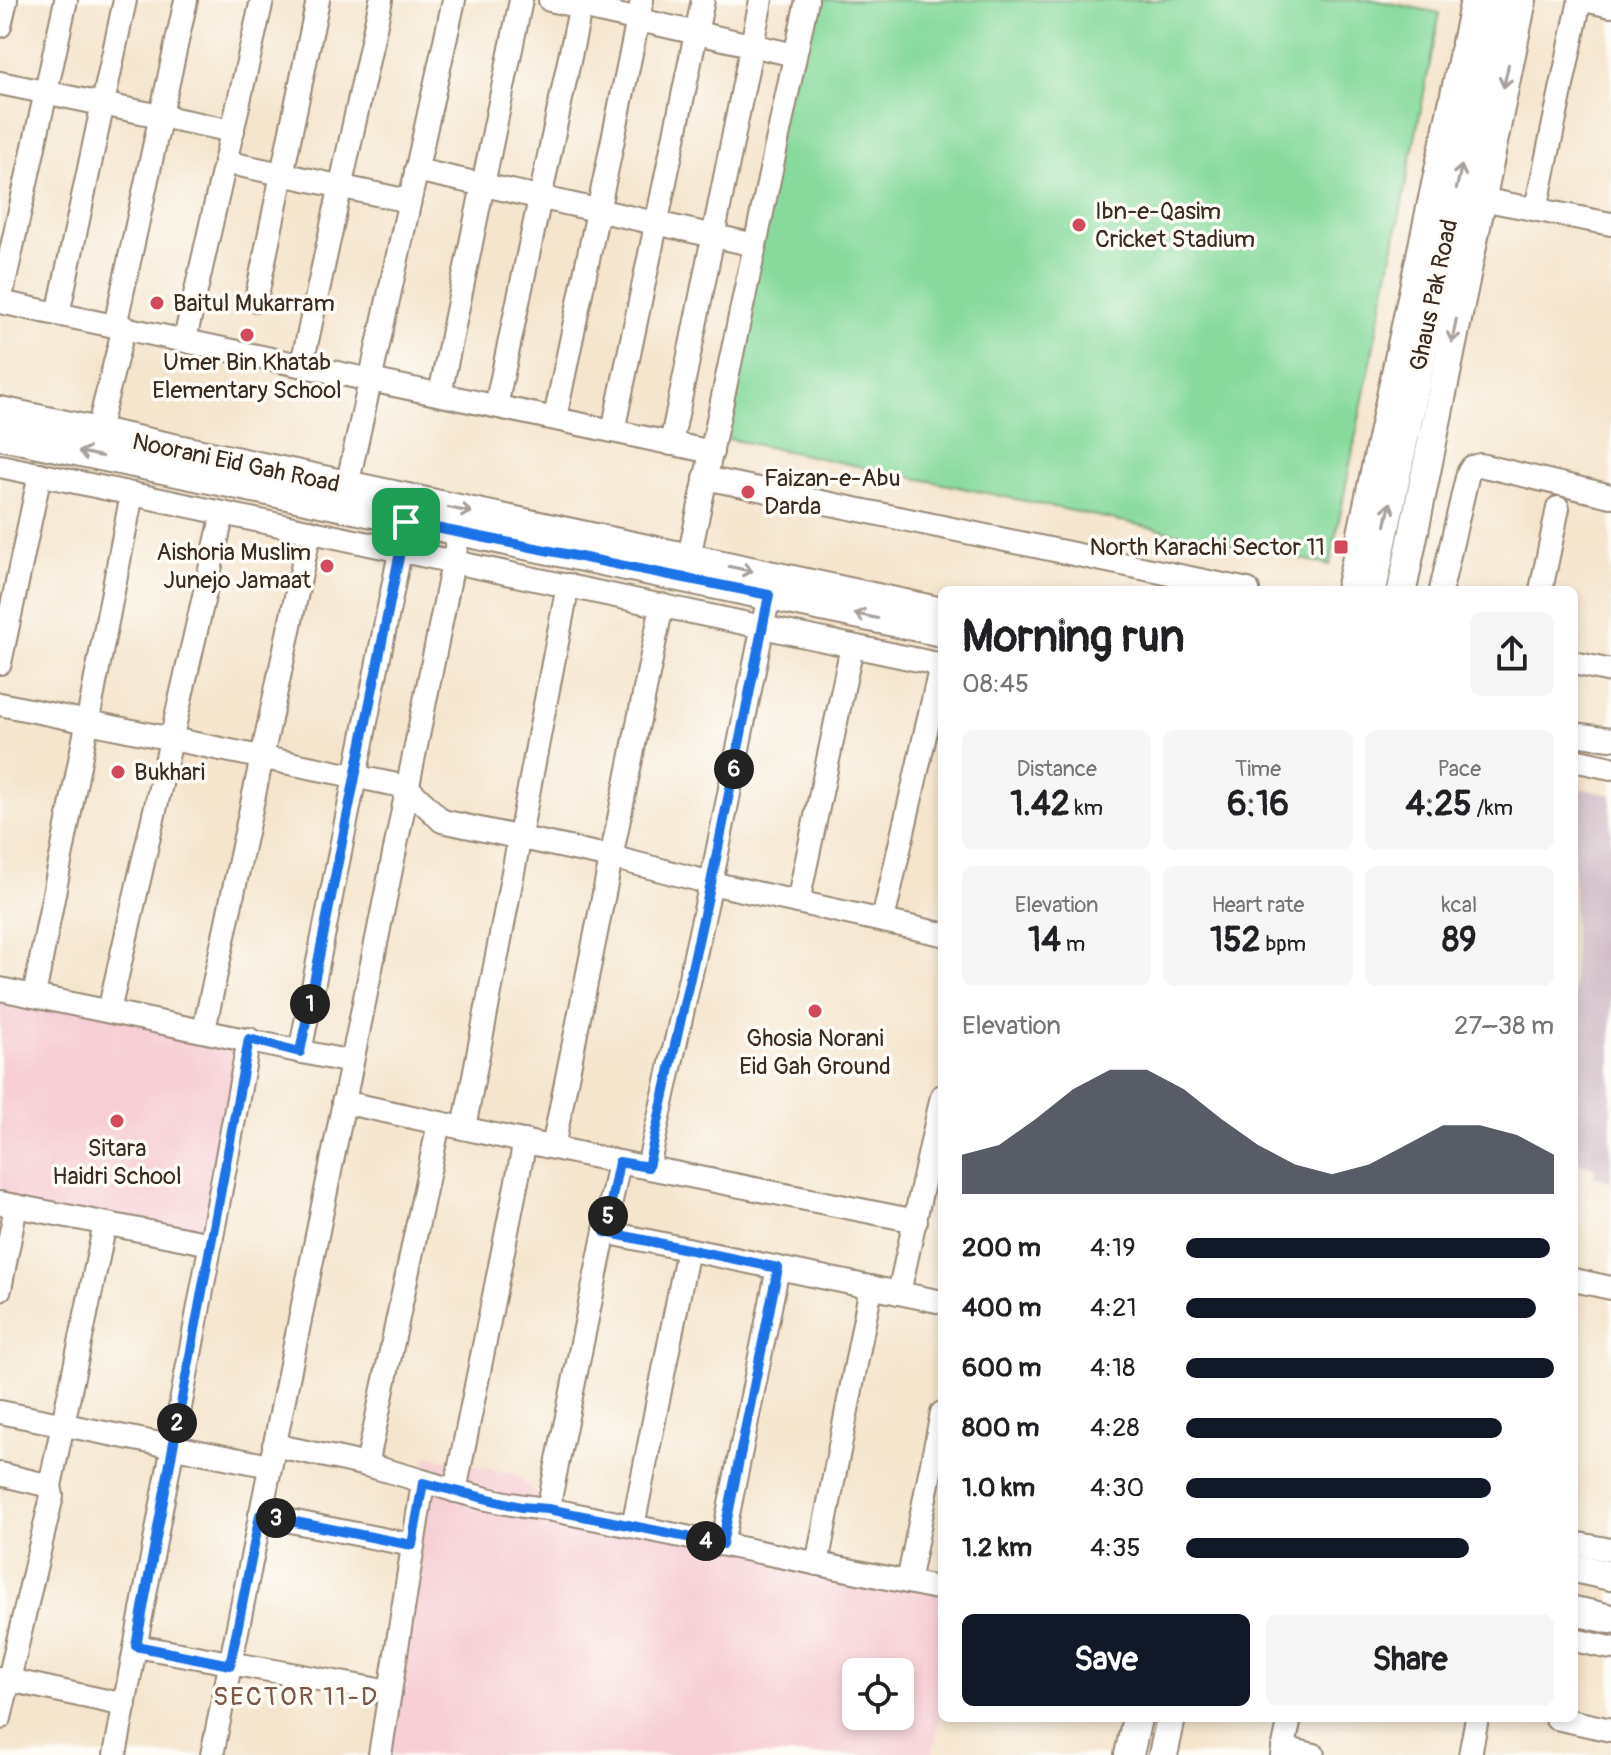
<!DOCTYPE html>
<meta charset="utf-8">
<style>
body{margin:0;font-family:Pangolin,sans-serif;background:#f6f6f6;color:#202124;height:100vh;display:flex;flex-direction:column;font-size:30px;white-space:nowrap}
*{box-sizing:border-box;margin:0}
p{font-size:26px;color:#757577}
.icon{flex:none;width:44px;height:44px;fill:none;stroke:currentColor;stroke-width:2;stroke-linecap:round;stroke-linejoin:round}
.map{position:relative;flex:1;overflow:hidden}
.drawer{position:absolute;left:938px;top:586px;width:640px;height:1136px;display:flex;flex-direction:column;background:#fff;border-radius:12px;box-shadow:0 4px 12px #0003}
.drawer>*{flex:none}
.fabs{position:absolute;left:842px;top:1658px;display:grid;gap:16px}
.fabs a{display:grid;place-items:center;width:72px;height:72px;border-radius:12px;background:#fff;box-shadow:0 4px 12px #0003;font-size:40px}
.pin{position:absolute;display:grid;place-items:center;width:68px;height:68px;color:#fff;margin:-34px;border-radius:16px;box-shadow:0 4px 12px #0006}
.km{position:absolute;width:40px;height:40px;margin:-20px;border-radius:50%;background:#222;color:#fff;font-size:22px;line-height:40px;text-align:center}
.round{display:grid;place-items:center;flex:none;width:84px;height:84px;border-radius:12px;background:#f6f6f6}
.summary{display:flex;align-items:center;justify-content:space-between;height:136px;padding:0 24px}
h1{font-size:44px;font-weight:700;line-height:60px}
.figures{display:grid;grid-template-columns:repeat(3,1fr);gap:12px;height:136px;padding:8px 24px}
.figures div{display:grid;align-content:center;border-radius:12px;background:#f6f6f6;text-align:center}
.figures b{font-size:34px;font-weight:700}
.figures small{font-size:22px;font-weight:400}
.figures p{font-size:22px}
.chart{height:224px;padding:16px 24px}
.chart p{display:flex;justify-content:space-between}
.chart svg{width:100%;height:144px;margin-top:8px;fill:#111827;opacity:.7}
.button{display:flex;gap:16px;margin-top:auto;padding:16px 24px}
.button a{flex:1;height:92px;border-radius:12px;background:#111827;color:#fff;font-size:32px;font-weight:700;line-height:92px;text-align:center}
.button a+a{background:#f6f6f6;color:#202124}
ul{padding:0 24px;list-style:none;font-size:26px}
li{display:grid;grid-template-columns:128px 96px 1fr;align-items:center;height:60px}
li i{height:20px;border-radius:10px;background:#111827}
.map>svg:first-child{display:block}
</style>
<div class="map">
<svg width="1611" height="1755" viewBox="0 0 1611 1755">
<rect width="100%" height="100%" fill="#fdfcf7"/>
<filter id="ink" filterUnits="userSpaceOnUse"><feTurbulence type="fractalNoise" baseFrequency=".0125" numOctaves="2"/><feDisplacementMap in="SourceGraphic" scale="16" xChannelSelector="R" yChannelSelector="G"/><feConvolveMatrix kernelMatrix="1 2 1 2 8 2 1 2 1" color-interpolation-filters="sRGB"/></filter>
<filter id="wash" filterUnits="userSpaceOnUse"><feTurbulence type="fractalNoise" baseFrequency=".006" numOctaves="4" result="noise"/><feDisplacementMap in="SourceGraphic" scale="32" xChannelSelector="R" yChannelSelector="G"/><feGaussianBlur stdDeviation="1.8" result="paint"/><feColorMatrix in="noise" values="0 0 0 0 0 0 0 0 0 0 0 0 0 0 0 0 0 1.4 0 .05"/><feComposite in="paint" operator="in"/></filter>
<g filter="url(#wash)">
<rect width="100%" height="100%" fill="#f5e5cd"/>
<!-- built -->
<g fill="#f7cfd5" fill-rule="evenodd">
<path d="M 0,989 L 249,1039 L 211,1244 L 0,1203 Z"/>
<path d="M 427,1456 L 514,1474 L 552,1509 L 942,1589 L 942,1708 L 932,1755 L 380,1755 ZM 856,1672 L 900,1672 L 900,1716 L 856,1716 Z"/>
</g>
<!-- industrial -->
<path fill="#d2bdc8" d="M 1574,787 L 1611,795 L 1611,1181 L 1594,1177 L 1595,1167 L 1574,1162 Z"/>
<!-- green -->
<path fill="#87da9c" stroke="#61825d" stroke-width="2" d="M 806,0 L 1374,0 L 1440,13 L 1330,565 L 715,436 Z"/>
</g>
<g filter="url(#ink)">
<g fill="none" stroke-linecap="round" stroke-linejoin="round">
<defs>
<g id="minor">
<path d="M 550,0 L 795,55"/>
<path d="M 1585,0 L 1611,6"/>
<path d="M 0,26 L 6,0"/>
<path d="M 0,83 L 233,131"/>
<path d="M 225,162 L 409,201"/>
<path d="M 416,170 L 755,245"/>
<path d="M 1481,199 L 1611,224"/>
<path d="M 1536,209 L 1580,0"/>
<path d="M 256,300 L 318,0"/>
<path d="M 0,302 L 712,452"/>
<path d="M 0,302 L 66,0"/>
<path d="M 58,314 L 125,0"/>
<path d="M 115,326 L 186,0"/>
<path d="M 185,339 L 262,0"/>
<path d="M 302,364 L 381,0"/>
<path d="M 440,394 L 521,0"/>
<path d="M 496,406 L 582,0"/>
<path d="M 555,418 L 642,0"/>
<path d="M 613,431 L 703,0"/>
<path d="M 97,434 L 124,327"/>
<path d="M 671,444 L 761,0"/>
<path d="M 0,466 L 942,665"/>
<path d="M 705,478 L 1248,590"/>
<path d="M 347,486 L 454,0"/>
<path d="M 689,557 L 807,0"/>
<path d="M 1347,590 L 1472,0"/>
<path d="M 1441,590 L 1468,473 L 1472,467 L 1480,465 L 1611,496"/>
<path d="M 1541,590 L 1558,508"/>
<path d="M 0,663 L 40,474"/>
<path d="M 1574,663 L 1611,671"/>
<path d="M 0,704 L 407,787 L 442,821 L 611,857 L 711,883 L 942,934"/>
<path d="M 1574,734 L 1611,739"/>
<path d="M 1574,760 L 1611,768"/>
<path d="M 798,902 L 852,646"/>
<path d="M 883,920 L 941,665"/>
<path d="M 0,989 L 351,1062"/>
<path d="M 34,996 L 132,494"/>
<path d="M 109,1011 L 223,513"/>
<path d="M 204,1030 L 310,531"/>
<path d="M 300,1052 L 406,522"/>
<path d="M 343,1102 L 619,1162 L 916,1221"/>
<path d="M 464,1128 L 568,585"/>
<path d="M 553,1147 L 662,605"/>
<path d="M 648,1167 L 711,883 L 769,595"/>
<path d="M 0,1203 L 211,1244"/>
<path d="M 605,1232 L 942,1302"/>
<path d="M 1574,1280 L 1611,1288"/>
<path d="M 0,1289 L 16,1206"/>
<path d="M 899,1293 L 942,1096"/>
<path d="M 0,1412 L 270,1466"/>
<path d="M 274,1445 C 304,1452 335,1457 366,1465 C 426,1480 485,1504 548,1509 L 942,1589"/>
<path d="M 367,1465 L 439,1123"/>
<path d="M 0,1474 L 50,1486"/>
<path d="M 455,1491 L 525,1141"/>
<path d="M 548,1509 L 619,1162"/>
<path d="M 260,1515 L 412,1545"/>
<path d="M 633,1526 L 688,1249"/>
<path d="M 1574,1543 L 1611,1550"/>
<path d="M 722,1544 L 778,1268"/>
<path d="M 817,1564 L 871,1287"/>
<path d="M 908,1582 L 942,1413"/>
<path d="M 1574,1640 L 1611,1648"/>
<path d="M 136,1646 L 390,1692"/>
<path d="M 0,1678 L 125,1705"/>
<path d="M 0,1718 L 52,1496 L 50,1486 L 105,1224"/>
<path d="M 1556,1718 L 1611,1730"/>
<path d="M 1283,1748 L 1314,1755"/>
<path d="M 115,1755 L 249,1039"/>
<path d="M 212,1755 L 459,533"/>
<path d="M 380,1755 L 423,1483"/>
<path d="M 1282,1755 L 1290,1718"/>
<path d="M 1470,1755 L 1477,1718"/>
</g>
<g id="major">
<path d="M 0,411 L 942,612"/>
<path d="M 0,435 L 942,632"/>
<path d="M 1372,590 L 1496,0"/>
<path d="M 1402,590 L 1522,0"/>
<path d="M 1574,1568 L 1611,1576"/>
<path d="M 1574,1611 L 1611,1619"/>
<path d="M 1129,1755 L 1137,1718"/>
<path d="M 1163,1755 L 1171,1718"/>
</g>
</defs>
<!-- minor casing -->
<use href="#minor" stroke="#988876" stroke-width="26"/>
<!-- major casing -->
<use href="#major" stroke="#988876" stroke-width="32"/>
<!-- minor -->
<use href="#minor" stroke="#fff" stroke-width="22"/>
<!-- major -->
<use href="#major" stroke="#fff" stroke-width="28"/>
</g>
<!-- one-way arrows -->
<defs><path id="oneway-shaft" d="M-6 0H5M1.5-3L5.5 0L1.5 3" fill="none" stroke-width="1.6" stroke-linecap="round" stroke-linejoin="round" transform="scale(2)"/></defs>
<g stroke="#a79f9a">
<use href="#oneway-shaft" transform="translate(1506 76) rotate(102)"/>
<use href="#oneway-shaft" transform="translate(1459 177) rotate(-78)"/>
<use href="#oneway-shaft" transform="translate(1454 331) rotate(101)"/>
<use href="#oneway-shaft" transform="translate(90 454) rotate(-168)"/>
<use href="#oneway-shaft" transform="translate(460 510) rotate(12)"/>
<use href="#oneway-shaft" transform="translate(1388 514) rotate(-78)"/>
<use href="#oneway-shaft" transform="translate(741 569) rotate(12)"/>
<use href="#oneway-shaft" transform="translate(866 616) rotate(-168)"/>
</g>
</g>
<g fill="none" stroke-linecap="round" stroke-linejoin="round" filter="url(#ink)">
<defs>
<path id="route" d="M 406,522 L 769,595 L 711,883 L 648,1167 L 619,1162 L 605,1232 L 778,1268 L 722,1544 L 548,1509 L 521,1507 L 423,1483 L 412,1545 L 260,1515 L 230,1665 L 136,1646 L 249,1039 L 300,1052 Z"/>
</defs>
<!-- route casing -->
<use href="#route" stroke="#fff" stroke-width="16"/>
<!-- route -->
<use href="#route" stroke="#1a73e8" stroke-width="10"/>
</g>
<!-- markers -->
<g fill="#d1495b" stroke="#fdfcf7" stroke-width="3">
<circle cx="1079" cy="225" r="8"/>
<circle cx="157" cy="303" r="8"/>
<circle cx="247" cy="335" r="8"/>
<circle cx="748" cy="492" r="8"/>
<rect x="1333" y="539" width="16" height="16" rx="4"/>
<circle cx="327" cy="566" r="8"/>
<circle cx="118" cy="772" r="8"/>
<circle cx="815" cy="1011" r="8"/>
<circle cx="117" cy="1121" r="8"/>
</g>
<g text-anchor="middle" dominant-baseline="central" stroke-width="7" stroke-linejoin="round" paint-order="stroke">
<!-- poi labels -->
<g font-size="24" fill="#3b2a1e" stroke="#fdfcf7" text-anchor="start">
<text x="1095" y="211">Ibn-e-Qasim<tspan x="1095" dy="28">Cricket Stadium</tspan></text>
<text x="173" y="303">Baitul Mukarram</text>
<text x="247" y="362" text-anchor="middle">Umer Bin Khatab<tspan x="247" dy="28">Elementary School</tspan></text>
<text x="764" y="478">Faizan-e-Abu<tspan x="764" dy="28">Darda</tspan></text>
<text x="1325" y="547" text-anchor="end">North Karachi Sector 11</text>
<text x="311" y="552" text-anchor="end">Aishoria Muslim<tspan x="311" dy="28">Junejo Jamaat</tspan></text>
<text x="134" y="772">Bukhari</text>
<text x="815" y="1038" text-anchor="middle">Ghosia Norani<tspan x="815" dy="28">Eid Gah Ground</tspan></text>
<text x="117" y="1148" text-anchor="middle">Sitara<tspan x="117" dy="28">Haidri School</tspan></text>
</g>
<!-- street labels -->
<g font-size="24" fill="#3b2a1e" stroke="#fdfcf7">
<text transform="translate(1434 295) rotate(-78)">Ghaus Pak Road</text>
<text transform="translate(236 463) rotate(12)">Noorani Eid Gah Road</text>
</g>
<!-- neighbourhood labels -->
<g font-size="26" letter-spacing="2" fill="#795544" stroke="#fdfcf7">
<text x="296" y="1697">SECTOR 11-D</text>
</g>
</g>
</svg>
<div class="fabs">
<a><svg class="icon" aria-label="locate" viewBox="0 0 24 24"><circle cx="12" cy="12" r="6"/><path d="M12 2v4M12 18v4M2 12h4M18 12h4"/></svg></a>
</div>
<div class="pin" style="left:406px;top:522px;background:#1e9e55"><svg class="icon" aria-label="arrive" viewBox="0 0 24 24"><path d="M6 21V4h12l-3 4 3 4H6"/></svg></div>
<b class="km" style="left:310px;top:1004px">1</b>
<b class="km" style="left:177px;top:1423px">2</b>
<b class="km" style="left:276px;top:1518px">3</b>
<b class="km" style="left:706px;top:1541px">4</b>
<b class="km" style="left:608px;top:1216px">5</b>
<b class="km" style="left:734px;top:769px">6</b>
<section class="drawer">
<div class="summary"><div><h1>Morning run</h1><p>08:45</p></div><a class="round"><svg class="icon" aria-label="share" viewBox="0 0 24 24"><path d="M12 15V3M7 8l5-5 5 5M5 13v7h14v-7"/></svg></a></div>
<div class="figures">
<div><p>Distance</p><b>1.42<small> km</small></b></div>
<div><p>Time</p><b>6:16</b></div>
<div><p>Pace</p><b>4:25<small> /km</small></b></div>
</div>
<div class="figures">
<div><p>Elevation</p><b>14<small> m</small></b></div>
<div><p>Heart rate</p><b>152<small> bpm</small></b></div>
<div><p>kcal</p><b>89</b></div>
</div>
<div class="chart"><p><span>Elevation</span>27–38 m</p>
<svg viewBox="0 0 160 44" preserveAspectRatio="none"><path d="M0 44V32L10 29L20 21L30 12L40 6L50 6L60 12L70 21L80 29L90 35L100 38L110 35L120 29L130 23L140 23L150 26L160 32V44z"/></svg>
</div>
<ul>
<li><b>200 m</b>4:19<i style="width:99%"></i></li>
<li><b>400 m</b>4:21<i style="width:95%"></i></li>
<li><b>600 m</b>4:18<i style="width:100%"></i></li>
<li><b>800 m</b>4:28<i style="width:86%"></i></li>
<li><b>1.0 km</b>4:30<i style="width:83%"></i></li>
<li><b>1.2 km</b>4:35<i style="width:77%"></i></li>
</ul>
<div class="button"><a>Save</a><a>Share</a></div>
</section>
</div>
